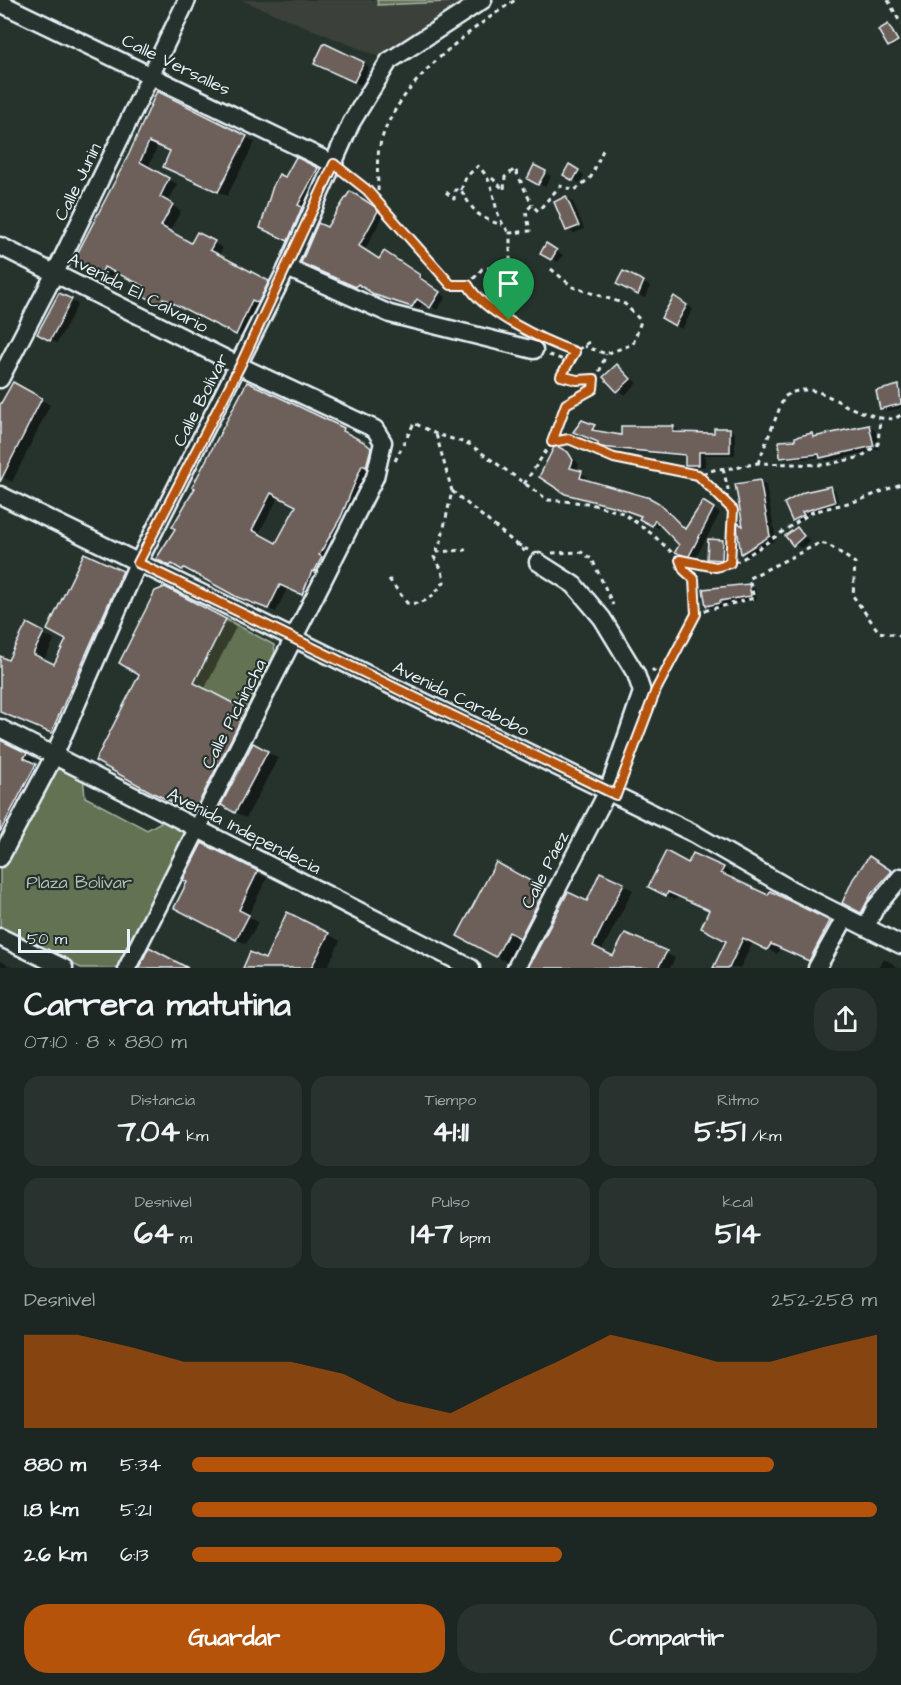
<!DOCTYPE html>
<html lang="es">
<meta charset="utf-8">
<style>
body{margin:0;font-family:"Architects Daughter",sans-serif;background:#29322f;color:#f1f3f6;height:100vh;display:flex;flex-direction:column;font-size:22px;white-space:nowrap}
*{box-sizing:border-box;margin:0}
p{font-size:20px;color:#a0a5a5}
.icon{flex:none;width:33px;height:33px;fill:none;stroke:currentColor;stroke-width:2;stroke-linecap:round;stroke-linejoin:round}
.map{position:relative;height:968px;overflow:hidden}
.panel{display:flex;flex-direction:column;background:#1c2622;flex:1}
.panel>*{flex:none}
.scale{position:absolute;left:18px;bottom:15px;width:112px;box-sizing:border-box;padding-left:6px;border:3px solid #e8f1f8;border-top:0;font-size:16px;line-height:21px;white-space:nowrap;color:#e8f1f8;-webkit-text-stroke:4px #26332d;paint-order:stroke}
.pin{position:absolute;display:grid;place-items:center;width:51px;height:51px;color:#fff;margin:-62px -26px;border-radius:50% 50% 50% 0;rotate:-45deg;box-shadow:0 0 6px #0007}
.pin .icon{rotate:45deg}
.round{display:grid;place-items:center;flex:none;width:63px;height:63px;border-radius:24px;background:#29322f}
.headline{display:flex;align-items:center;justify-content:space-between;height:102px;padding:0 24px}
h1{font-size:33px;font-weight:800;line-height:45px}
.stats{display:grid;grid-template-columns:repeat(3,1fr);gap:9px;height:102px;padding:6px 24px}
.stats div{display:grid;align-content:center;border-radius:15px;background:#29322f;text-align:center}
.stats b{font-size:30px;font-weight:800}
.stats small{font-size:16px;font-weight:400}
.stats p{font-size:16px}
.chart{height:168px;padding:12px 24px}
.chart p{display:flex;justify-content:space-between}
.chart svg{width:100%;height:108px;margin-top:6px;fill:#b45309;opacity:.7}
.button{display:flex;gap:12px;margin-top:auto;padding:12px 24px}
.button a{flex:1;height:69px;border-radius:24px;background:#b45309;color:#fff;font-size:24px;font-weight:800;line-height:69px;text-align:center}
.button a+a{background:#29322f;color:#f1f3f6}
ul{padding:0 24px;list-style:none;font-size:20px}
li{display:grid;grid-template-columns:96px 72px 1fr;align-items:center;height:45px}
li i{height:15px;border-radius:8px;background:#b45309}
.map>svg:first-child{display:block}
</style>
<div class="map">
<svg width="901" height="968" viewBox="0 0 901 968">
<rect width="100%" height="100%" fill="#26332d"/>
<filter id="ink" filterUnits="userSpaceOnUse"><feTurbulence type="fractalNoise" baseFrequency=".0167" numOctaves="2"/><feDisplacementMap in="SourceGraphic" scale="12" xChannelSelector="R" yChannelSelector="G"/><feConvolveMatrix kernelMatrix="1 2 1 2 8 2 1 2 1" color-interpolation-filters="sRGB"/></filter>
<g filter="url(#ink)">
<!-- built -->
<path fill="#3b403a" d="M 241,0 L 483,0 L 389,61 Z"/>
<!-- green -->
<g fill="#637253" stroke="#a6b2a6" stroke-width="1.5">
<path d="M 377,0 L 447,0 L 447,2 L 378,5 Z"/>
<path d="M 226,619 L 274,645 L 275,652 L 246,710 L 194,683 Z"/>
<path d="M 60,763 L 83,775 L 85,797 L 147,830 L 168,818 L 189,829 L 121,968 L 81,968 L 0,929 L 0,869 Z"/>
</g>
<!-- shadow -->
<g fill="#0007" fill-rule="evenodd">
<path d="M 888,25 L 900,42 L 892,47 L 889,46 Z"/>
<path d="M 363,63 L 369,67 L 361,85 L 323,67 Z"/>
<path d="M 158,93 L 255,142 L 227,196 L 173,171 L 171,151 L 158,145 L 148,168 L 177,184 L 168,203 L 181,211 L 169,232 L 192,245 L 214,243 L 223,248 L 218,256 L 277,287 L 246,339 L 173,302 L 169,308 L 142,293 L 145,286 L 114,271 L 110,279 L 84,267 Z"/>
<path d="M 535,167 L 551,176 L 545,187 L 529,178 Z"/>
<path d="M 569,167 L 584,175 L 580,183 L 565,175 Z"/>
<path d="M 317,169 L 323,173 L 294,243 L 268,231 L 286,179 Z"/>
<path d="M 351,193 L 384,214 L 364,251 L 379,261 L 384,253 L 426,279 L 424,282 L 446,297 L 437,310 L 424,302 L 419,309 L 383,298 L 365,286 L 363,289 L 350,282 L 328,229 Z"/>
<path d="M 566,198 L 573,202 L 584,229 L 574,233 L 568,230 Z"/>
<path d="M 546,245 L 563,255 L 558,262 L 542,253 Z"/>
<path d="M 624,273 L 650,286 L 645,298 L 625,288 Z"/>
<path d="M 60,295 L 78,304 L 57,343 L 39,334 Z"/>
<path d="M 674,298 L 693,309 L 682,329 L 663,318 Z"/>
<path d="M 617,366 L 637,383 L 625,395 L 605,377 Z"/>
<path d="M 14,384 L 50,405 L 12,482 L 0,476 L 0,411 Z"/>
<path d="M 247,384 L 343,430 L 378,454 L 309,598 L 287,588 L 276,612 L 158,558 L 177,528 ZM 279,496 L 297,506 L 276,545 L 258,535 Z"/>
<path d="M 898,387 L 901,389 L 901,408 L 888,411 L 881,408 Z"/>
<path d="M 594,427 L 600,430 L 598,433 L 622,437 L 673,427 L 679,431 L 679,434 L 716,434 L 729,429 L 735,433 L 735,455 L 705,455 L 705,467 L 692,467 L 686,464 L 686,457 L 605,449 L 599,446 L 600,442 L 581,434 Z"/>
<path d="M 869,427 L 875,430 L 879,449 L 827,461 L 821,457 L 788,460 L 781,457 L 812,435 L 817,438 Z"/>
<path d="M 555,447 L 574,458 L 579,465 L 576,471 L 587,476 L 586,481 L 649,500 L 665,508 L 686,529 L 703,503 L 720,513 L 694,561 L 677,551 L 681,545 L 661,524 L 658,528 L 641,519 L 642,516 L 566,493 Z"/>
<path d="M 760,482 L 766,485 L 776,540 L 748,556 L 742,553 L 745,529 Z"/>
<path d="M 831,487 L 835,490 L 839,504 L 806,514 L 807,518 L 797,522 L 793,520 L 786,504 Z"/>
<path d="M 797,529 L 810,541 L 801,548 L 794,544 Z"/>
<path d="M 723,542 L 729,546 L 728,563 L 709,558 Z"/>
<path d="M 122,572 L 133,579 L 63,738 L 0,710 L 0,658 L 9,662 L 28,625 L 54,640 L 44,661 L 55,666 Z"/>
<path d="M 749,586 L 755,589 L 757,599 L 726,604 L 726,607 L 714,609 L 707,605 Z"/>
<path d="M 159,589 L 164,589 L 236,627 L 204,690 L 256,717 L 206,817 L 166,799 L 97,760 L 141,675 L 156,592 Z"/>
<path d="M 0,741 L 35,760 L 33,764 L 44,771 L 0,856 Z"/>
<path d="M 253,745 L 278,758 L 246,818 L 223,805 Z"/>
<path d="M 203,845 L 267,878 L 248,916 L 258,922 L 246,944 L 186,913 L 189,882 Z"/>
<path d="M 876,862 L 897,876 L 868,915 L 850,906 Z"/>
<path d="M 497,864 L 555,896 L 530,943 L 519,937 L 507,962 L 459,936 Z"/>
<path d="M 689,865 L 723,868 L 732,873 L 730,879 L 769,897 L 771,893 L 838,927 L 818,965 L 780,948 L 777,954 L 753,942 L 740,968 L 715,968 L 728,941 L 710,911 L 678,896 L 675,900 L 658,892 Z"/>
<path d="M 601,874 L 633,890 L 601,952 L 613,958 L 625,935 L 675,958 L 670,968 L 528,968 L 568,894 L 588,903 Z"/>
<path d="M 328,934 L 340,941 L 327,968 L 244,968 Z"/>
<path d="M 884,959 L 890,962 L 899,968 L 878,968 Z"/>
<path d="M 0,961 L 14,968 L 0,968 Z"/>
</g>
<!-- building -->
<g fill="#6d605a" stroke="#e8f1f8" stroke-width="1.5" fill-rule="evenodd">
<path d="M 888,24 L 898,41 L 888,47 L 878,30 Z"/>
<path d="M 324,43 L 364,62 L 354,82 L 314,64 Z"/>
<path d="M 157,91 L 247,136 L 218,192 L 163,167 L 170,151 L 149,142 L 140,162 L 169,178 L 160,197 L 173,204 L 161,226 L 191,243 L 197,232 L 215,241 L 210,250 L 269,281 L 258,303 L 252,300 L 236,335 L 163,298 L 160,305 L 140,294 L 144,286 L 104,267 L 101,275 L 73,262 L 129,154 Z"/>
<path d="M 296,157 L 318,168 L 298,205 L 302,207 L 288,241 L 260,228 L 273,186 L 279,174 L 285,177 Z"/>
<path d="M 569,164 L 579,170 L 573,181 L 563,175 Z"/>
<path d="M 534,165 L 546,171 L 538,185 L 527,179 Z"/>
<path d="M 350,191 L 379,209 L 359,246 L 379,259 L 384,251 L 420,275 L 419,277 L 440,292 L 430,308 L 417,299 L 412,307 L 375,295 L 358,284 L 356,287 L 301,263 L 318,223 L 327,227 Z"/>
<path d="M 566,196 L 579,226 L 566,231 L 554,202 Z"/>
<path d="M 546,243 L 557,250 L 551,260 L 540,254 Z"/>
<path d="M 623,271 L 644,281 L 638,295 L 616,284 Z"/>
<path d="M 59,293 L 72,299 L 50,341 L 37,334 Z"/>
<path d="M 674,296 L 687,305 L 675,326 L 661,318 Z"/>
<path d="M 617,364 L 631,379 L 617,392 L 603,377 Z"/>
<path d="M 13,382 L 42,398 L 0,482 L 0,405 Z"/>
<path d="M 247,382 L 344,428 L 343,431 L 364,442 L 371,448 L 366,467 L 362,465 L 341,517 L 319,555 L 322,557 L 314,572 L 312,571 L 302,595 L 280,585 L 268,609 L 237,597 L 184,568 L 182,570 L 172,564 L 170,566 L 156,559 L 175,529 L 172,527 L 195,488 L 192,487 ZM 271,493 L 296,506 L 276,543 L 252,530 Z"/>
<path d="M 899,385 L 901,404 L 880,409 L 876,391 Z"/>
<path d="M 582,420 L 595,425 L 592,430 L 621,435 L 621,426 L 674,426 L 673,432 L 714,433 L 714,428 L 730,428 L 730,452 L 699,452 L 699,465 L 685,465 L 685,455 L 598,447 L 598,442 L 573,432 Z"/>
<path d="M 869,425 L 874,446 L 820,458 L 819,454 L 780,458 L 779,441 L 795,440 L 795,437 L 812,433 L 813,437 Z"/>
<path d="M 555,445 L 568,452 L 573,460 L 570,468 L 582,471 L 580,478 L 650,498 L 659,503 L 685,529 L 703,501 L 714,508 L 688,558 L 675,552 L 679,545 L 655,520 L 652,526 L 639,519 L 641,516 L 616,507 L 565,494 L 539,477 Z"/>
<path d="M 760,480 L 770,536 L 741,554 L 736,522 L 743,526 L 735,484 Z"/>
<path d="M 831,486 L 835,502 L 802,512 L 804,515 L 792,521 L 784,503 L 804,492 Z"/>
<path d="M 797,527 L 804,536 L 793,546 L 785,536 Z"/>
<path d="M 708,539 L 723,540 L 722,560 L 707,559 Z"/>
<path d="M 84,553 L 123,571 L 51,733 L 0,712 L 0,656 L 8,660 L 27,623 L 44,632 L 33,654 L 54,664 L 66,640 L 47,630 Z"/>
<path d="M 749,584 L 751,596 L 720,601 L 720,603 L 706,606 L 703,589 Z"/>
<path d="M 165,587 L 226,619 L 194,683 L 246,710 L 194,812 L 153,793 L 95,761 L 139,675 L 119,663 L 155,591 Z"/>
<path d="M 0,740 L 27,753 L 24,758 L 36,764 L 0,832 Z"/>
<path d="M 253,743 L 268,751 L 235,813 L 221,805 Z"/>
<path d="M 202,843 L 258,871 L 239,910 L 249,915 L 236,940 L 174,908 L 187,882 L 183,880 Z"/>
<path d="M 666,851 L 688,863 L 693,853 L 724,867 L 721,873 L 768,895 L 770,891 L 830,921 L 809,961 L 771,944 L 767,950 L 743,938 L 729,968 L 713,968 L 726,941 L 701,928 L 709,910 L 668,892 L 666,896 L 648,887 Z"/>
<path d="M 869,856 L 892,871 L 872,893 L 861,913 L 842,903 L 853,879 Z"/>
<path d="M 496,862 L 545,889 L 520,938 L 509,932 L 496,957 L 457,936 Z"/>
<path d="M 600,872 L 624,883 L 593,946 L 613,956 L 625,933 L 667,951 L 658,968 L 528,968 L 568,892 L 587,901 Z"/>
<path d="M 287,912 L 329,933 L 311,968 L 243,968 L 250,952 L 265,959 Z"/>
<path d="M 149,947 L 188,968 L 139,968 Z"/>
</g>
<g fill="none" stroke-linecap="round" stroke-linejoin="round">
<defs>
<g id="street">
<path d="M 0,3 L 334,164"/>
<path d="M 0,246 L 240,366 L 375,429 L 383,442 L 375,477 L 127,968"/>
<path d="M 287,268 L 390,314 L 534,350"/>
<path d="M 0,379 L 55,273 L 187,0"/>
<path d="M 0,495 L 693,833 L 792,890 L 901,945"/>
<path d="M 0,728 L 471,968"/>
<path d="M 0,858 L 54,756 L 138,563 L 287,268 L 351,123 L 389,61 L 483,0"/>
<path d="M 866,927 L 875,908 L 901,877"/>
<path d="M 0,937 L 64,968"/>
<path d="M 516,968 L 608,791 L 642,692 L 636,674 L 602,618 L 574,585 L 538,562"/>
<path d="M 817,968 L 845,918"/>
</g>
</defs>
<!-- street casing -->
<use href="#street" stroke="#e8f1f8" stroke-width="21"/>
<!-- path -->
<g stroke="#e8f1f8" stroke-width="3" stroke-dasharray="4.5 4.5" stroke-linecap="butt">
<path d="M 888,0 L 901,24"/>
<path d="M 345,173 L 367,190 L 451,285 L 468,285 L 482,269 L 510,265 L 510,233 L 530,231 L 526,211 L 532,205 L 538,211 L 560,186 L 575,190 L 591,177 L 603,150"/>
<path d="M 492,178 L 504,190 L 505,177 L 515,169 L 532,205"/>
<path d="M 461,190 L 466,177 L 478,166 C 501,188 488,211 510,233"/>
<path d="M 446,192 L 454,199 L 455,190 L 461,190 C 474,212 477,217 502,225"/>
<path d="M 378,200 C 379,183 375,162 380,145 C 396,84 464,34 515,0"/>
<path d="M 551,269 L 573,287 L 625,304 L 641,321 L 633,344 L 606,354 L 584,346"/>
<path d="M 468,285 C 483,311 510,321 536,333"/>
<path d="M 547,340 L 575,352"/>
<path d="M 589,342 L 575,352 L 561,376 L 577,380 L 594,379"/>
<path d="M 549,355 L 570,362"/>
<path d="M 552,442 L 566,404 L 593,389 L 606,354"/>
<path d="M 395,461 L 414,423 L 436,434 L 469,444 L 548,500 L 587,503 L 623,513 L 652,534 L 680,560 L 689,564 L 716,567 L 741,560 L 812,512 L 860,500 L 901,484"/>
<path d="M 758,463 L 784,397 C 806,382 825,394 845,405 C 856,411 869,414 880,418"/>
<path d="M 723,469 L 728,489 L 726,503"/>
<path d="M 698,475 L 733,510 L 730,563"/>
<path d="M 524,484 L 552,442 L 569,439 L 614,458 L 698,475 L 717,469 L 735,468 L 758,463 L 825,465 L 861,457 L 878,444 L 880,418 L 894,419 L 901,415"/>
<path d="M 452,491 L 527,553"/>
<path d="M 517,544 L 528,550"/>
<path d="M 436,552 L 466,550"/>
<path d="M 552,553 L 581,552 L 592,559 L 613,605"/>
<path d="M 389,579 L 407,603 C 426,605 432,597 444,582 L 442,570 L 434,557 L 441,541 L 452,491 L 436,434"/>
<path d="M 696,613 L 754,598 L 749,578 L 820,543 L 829,545 L 855,563 L 853,596 L 879,632 L 901,636"/>
<path d="M 652,669 L 661,679"/>
<path d="M 656,689 L 696,613 L 694,579 L 684,570 L 680,561"/>
</g>
<!-- street -->
<use href="#street" stroke="#26332d" stroke-width="16"/>
</g>
</g>
<g fill="none" stroke-linecap="round" stroke-linejoin="round" filter="url(#ink)">
<defs>
<path id="route" d="M 334,164 L 367,190 L 451,285 L 468,285 C 484,313 544,341 575,352 L 561,376 L 577,380 L 594,379 L 593,389 L 566,404 L 552,442 L 569,439 L 614,458 L 698,475 L 733,510 L 730,563 L 716,567 L 680,560 L 684,570 L 694,579 L 696,614 L 656,690 L 616,795 L 138,563 L 240,366 Z"/>
</defs>
<!-- route casing -->
<use href="#route" stroke="#fff" stroke-width="12"/>
<!-- route -->
<use href="#route" stroke="#b45309" stroke-width="8"/>
</g>
<g text-anchor="middle" dominant-baseline="central" stroke-width="4.5" stroke-linejoin="round" paint-order="stroke">
<!-- street labels -->
<g font-size="18" fill="#e8f1f8" stroke="#26332d">
<text transform="translate(176 65) rotate(26)">Calle Versalles</text>
<text transform="translate(78 182) rotate(-64)">Calle Junin</text>
<text transform="translate(138 293) rotate(27)">Avenida El Calvario</text>
<text transform="translate(201 400) rotate(-63)">Calle Bolívar</text>
<text transform="translate(461 699) rotate(26)">Avenida Carabobo</text>
<text transform="translate(234 714) rotate(-63)">Calle Pichincha</text>
<text transform="translate(244 831) rotate(27)">Avenida Independecia</text>
<text transform="translate(545 870) rotate(-63)">Calle Páez</text>
</g>
<!-- park labels -->
<g font-size="18" fill="#b3beb6" stroke="#26332d">
<text x="79" y="882">Plaza Bolívar</text>
</g>
</g>
</svg>
<div class="scale">50 m</div>
<div class="pin" style="left:509px;top:320px;background:#1e9e55"><svg class="icon" aria-label="arrive" viewBox="0 0 24 24"><path d="M6 21V4h12l-3 4 3 4H6"/></svg></div>
</div>
<section class="panel">
<div class="headline"><div><h1>Carrera matutina</h1><p>07:10 · 8 × 880 m</p></div><a class="round"><svg class="icon" aria-label="share" viewBox="0 0 24 24"><path d="M12 15V3M7 8l5-5 5 5M5 13v7h14v-7"/></svg></a></div>
<div class="stats">
<div><p>Distancia</p><b>7.04<small> km</small></b></div>
<div><p>Tiempo</p><b>41:11</b></div>
<div><p>Ritmo</p><b>5:51<small> /km</small></b></div>
</div>
<div class="stats">
<div><p>Desnivel</p><b>64<small> m</small></b></div>
<div><p>Pulso</p><b>147<small> bpm</small></b></div>
<div><p>kcal</p><b>514</b></div>
</div>
<div class="chart"><p><span>Desnivel</span>252–258 m</p>
<svg viewBox="0 0 160 44" preserveAspectRatio="none"><path d="M0 44V6L10 6L20 11L30 17L40 17L50 17L60 22L70 33L80 38L90 27L100 17L110 6L120 11L130 17L140 17L150 11L160 6V44z"/></svg>
</div>
<ul>
<li><b>880 m</b>5:34<i style="width:85%"></i></li>
<li><b>1.8 km</b>5:21<i style="width:100%"></i></li>
<li><b>2.6 km</b>6:13<i style="width:54%"></i></li>
</ul>
<div class="button"><a>Guardar</a><a>Compartir</a></div>
</section>
